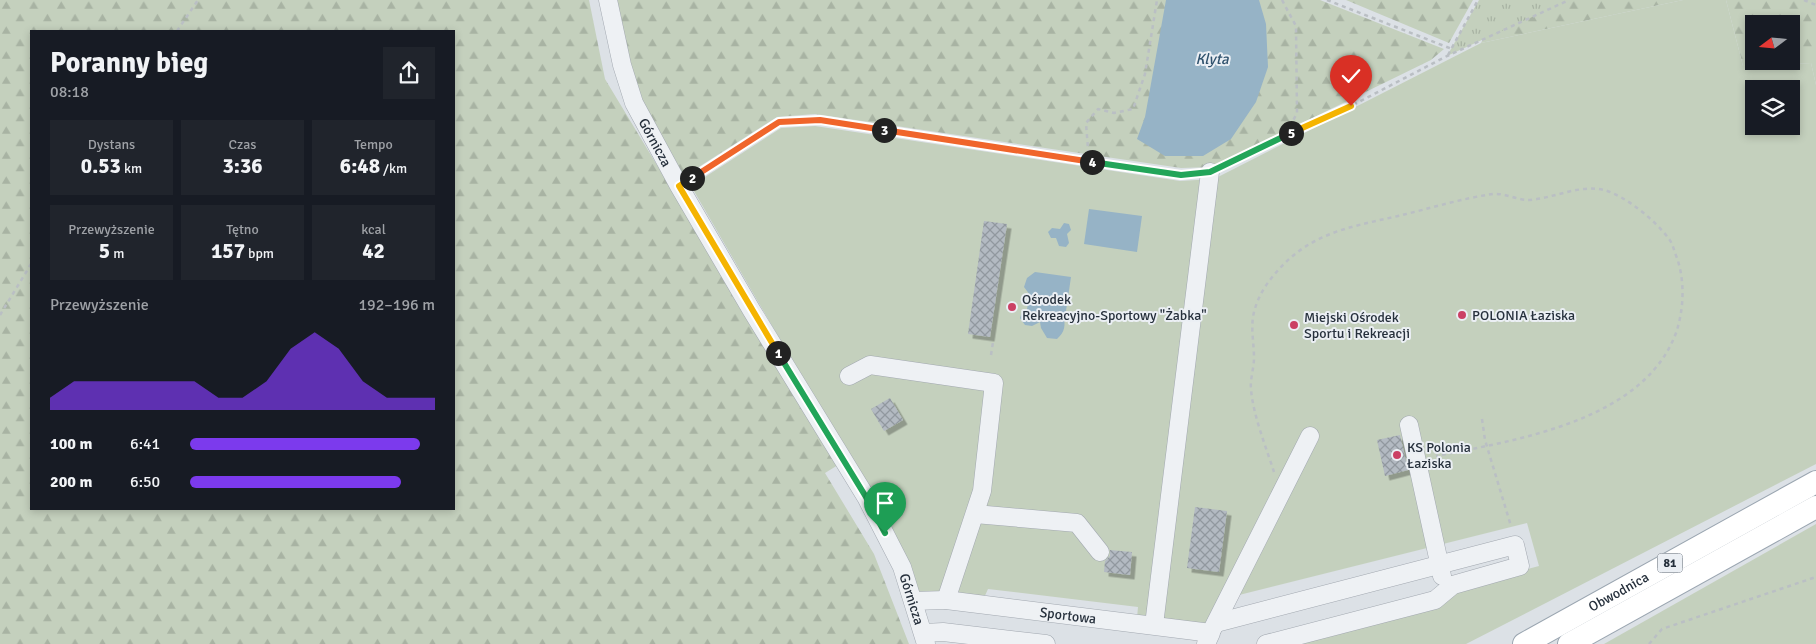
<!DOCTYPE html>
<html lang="pl">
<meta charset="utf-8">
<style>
body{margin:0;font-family:Signika,sans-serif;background:#20242c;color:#f1f3f6;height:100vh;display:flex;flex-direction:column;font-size:19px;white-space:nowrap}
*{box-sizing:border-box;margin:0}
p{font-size:16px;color:#9ea1a6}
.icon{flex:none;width:28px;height:28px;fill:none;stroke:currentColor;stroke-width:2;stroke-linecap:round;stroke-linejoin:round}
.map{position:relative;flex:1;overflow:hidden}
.sheet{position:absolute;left:30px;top:30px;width:425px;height:480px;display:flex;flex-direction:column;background:#171b24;border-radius:0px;box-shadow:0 2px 8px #0003}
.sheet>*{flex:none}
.needle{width:32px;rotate:254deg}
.tools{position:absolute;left:1745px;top:15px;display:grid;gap:10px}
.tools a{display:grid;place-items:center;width:55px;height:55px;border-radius:0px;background:#171b24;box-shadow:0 2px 8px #0003;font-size:25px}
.pin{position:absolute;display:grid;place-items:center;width:42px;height:42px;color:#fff;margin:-51px -21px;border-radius:50% 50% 50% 0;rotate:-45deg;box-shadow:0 0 5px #0007}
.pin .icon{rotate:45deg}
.km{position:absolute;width:25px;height:25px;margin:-12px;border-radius:50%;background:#222;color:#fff;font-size:14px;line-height:25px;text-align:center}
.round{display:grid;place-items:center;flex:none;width:52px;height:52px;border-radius:0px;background:#20242c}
.headline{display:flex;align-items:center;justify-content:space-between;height:85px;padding:0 20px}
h1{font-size:28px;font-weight:700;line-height:38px}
.metrics{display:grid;grid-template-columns:repeat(3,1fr);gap:8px;height:85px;padding:5px 20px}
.metrics div{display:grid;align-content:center;border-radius:0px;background:#20242c;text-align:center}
.metrics b{font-size:21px;font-weight:700}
.metrics small{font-size:14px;font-weight:400}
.metrics p{font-size:14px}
.chart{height:140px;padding:10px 20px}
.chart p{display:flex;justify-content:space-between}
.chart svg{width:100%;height:90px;margin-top:5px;fill:#7c3aed;opacity:.7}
ul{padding:0 20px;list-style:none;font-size:16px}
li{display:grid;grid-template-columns:80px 60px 1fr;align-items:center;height:38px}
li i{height:12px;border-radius:6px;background:#7c3aed}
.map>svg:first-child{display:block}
</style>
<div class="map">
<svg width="1816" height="644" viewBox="0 0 1816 644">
<defs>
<pattern id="forest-firs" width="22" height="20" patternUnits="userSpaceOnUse" patternTransform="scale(1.25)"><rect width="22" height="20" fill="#c4d0bd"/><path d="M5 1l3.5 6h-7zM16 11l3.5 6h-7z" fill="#a8b3a3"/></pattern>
<pattern id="park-tufts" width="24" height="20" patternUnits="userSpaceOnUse" patternTransform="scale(1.25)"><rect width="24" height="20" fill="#c4d0bd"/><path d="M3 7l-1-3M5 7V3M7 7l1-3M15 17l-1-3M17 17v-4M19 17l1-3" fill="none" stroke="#a8b3a3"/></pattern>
<pattern id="building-cross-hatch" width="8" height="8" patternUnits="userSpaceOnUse" patternTransform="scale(1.25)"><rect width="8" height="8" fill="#b3bac2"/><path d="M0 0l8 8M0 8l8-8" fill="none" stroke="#91989f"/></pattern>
<filter id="shadow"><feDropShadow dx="4.5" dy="4.5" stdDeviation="0" flood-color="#0004"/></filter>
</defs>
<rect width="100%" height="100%" fill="#dce1e6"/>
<!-- forest -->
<g fill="url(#forest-firs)" fill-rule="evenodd">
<path d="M 0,0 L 589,0 L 605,79 L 838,465 L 825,473 L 874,554 L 909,644 L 0,644 ZM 31,31 L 454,31 L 454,509 L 31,509 Z"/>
<path d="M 606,0 L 1320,0 L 1444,49 L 1431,60 L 1212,167 L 1181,168 L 815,114 L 777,117 L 680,179 L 621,74 Z"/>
<path d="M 1346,0 L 1473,0 L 1449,43 Z"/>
<path d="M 1502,0 L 1683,0 L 1481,43 Z"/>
<path d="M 1726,0 L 1816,0 L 1816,85 L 1811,63 L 1743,66 ZM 1754,24 L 1791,24 L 1791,61 L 1754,61 Z"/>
</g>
<!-- park -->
<path fill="url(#park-tufts)" d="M 1479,0 L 1569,0 L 1447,56 Z"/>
<!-- garden -->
<g fill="#c4d0bd" fill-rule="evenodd">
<path d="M 1683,0 L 1726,0 L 1743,66 L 1811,63 L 1816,85 L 1816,464 L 1466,644 L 1282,644 L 1462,586 L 1539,566 L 1527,523 L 1219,600 L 1209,627 L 1137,618 L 1138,607 L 988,589 L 983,600 L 919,592 L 869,493 L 691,186 L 781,128 L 815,126 L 1180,181 L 1214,179 L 1481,43 ZM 1754,89 L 1791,89 L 1791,126 L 1754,126 Z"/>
<path d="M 1816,524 L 1816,644 L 1604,644 Z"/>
</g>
<!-- water -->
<g fill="#96b3c6">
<path d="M 1166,0 L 1259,0 L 1266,24 L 1268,67 L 1256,102 L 1231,139 L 1203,156 L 1165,156 L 1137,139 L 1145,117 Z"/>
<path d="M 1089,209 L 1142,216 L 1137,252 L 1084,244 Z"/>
<path d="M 1064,223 L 1069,224 L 1071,230 L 1067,234 L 1069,243 L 1066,247 L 1059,246 L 1056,238 L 1051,238 L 1048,232 L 1052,228 L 1060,229 Z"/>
<path d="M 1035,272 L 1071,277 L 1066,311 L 1063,314 C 1066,325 1065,332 1057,339 L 1047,338 L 1041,328 L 1040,322 L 1032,326 L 1025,325 L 1020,318 L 1022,312 L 1027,309 L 1030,295 L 1024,287 L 1027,278 Z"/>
</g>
<!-- building -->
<g fill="url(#building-cross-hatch)" filter="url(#shadow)">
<path d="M 984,221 L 1007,224 L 990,337 L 968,334 Z"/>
<path d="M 890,398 L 903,420 L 884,431 L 871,409 Z"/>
<path d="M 1400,435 L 1408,470 L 1385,476 L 1377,440 Z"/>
<path d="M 1195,507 L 1227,511 L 1219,572 L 1187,568 Z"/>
<path d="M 1110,550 L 1132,552 L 1130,575 L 1104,572 L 1105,561 L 1110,556 Z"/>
</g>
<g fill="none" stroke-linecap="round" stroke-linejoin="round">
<defs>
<g id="minor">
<path id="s1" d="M 608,0 L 622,65 L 634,103 L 679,186 L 752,311 L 866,497 L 902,567 L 926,644"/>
<path d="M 849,376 L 870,365 L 994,383 L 982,491 L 946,600"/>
<path d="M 1409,425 L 1442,576"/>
<path d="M 975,514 L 1077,523 L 1100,552"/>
<path id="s2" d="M 913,601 L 946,600 L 1211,633 L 1206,644"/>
<path d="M 1216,623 L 1515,545 L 1520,566 L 1453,585 L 1435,600 L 1266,644"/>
<path d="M 1154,625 L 1210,172"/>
<path d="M 1213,628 L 1310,436"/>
<path d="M 924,633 L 943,632 L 1046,644"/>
</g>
<g id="major">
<path id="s3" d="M 1524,644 L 1816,482"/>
<path d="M 1569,644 L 1816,507"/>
</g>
</defs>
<!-- minor casing -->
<use href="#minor" stroke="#a2a8b0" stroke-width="19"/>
<!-- major casing -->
<use href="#major" stroke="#9ba6b1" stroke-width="24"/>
<!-- path -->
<g stroke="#babfc4" stroke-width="2.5" stroke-dasharray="4 4" stroke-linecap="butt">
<path d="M 1282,0 L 1296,26 L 1297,113 L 1286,134"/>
<path d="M 1327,0 L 1452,49"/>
<path d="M 1804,0 L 1816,5"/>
<path d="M 177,31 L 198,0"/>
<path d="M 1448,55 L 1478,0"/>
<path d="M 1089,162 L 1086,123 L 1098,109 L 1114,113 L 1133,109 L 1145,74 L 1157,0"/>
<path d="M 1223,166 L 1351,106 L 1447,56 L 1569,0"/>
<path d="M 691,179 L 779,122 L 820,120 L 1181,175 L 1194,174"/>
<path d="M 0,315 L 31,264"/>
<path d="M 991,355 L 993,342"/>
<path d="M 1482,419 L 1485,440 L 1511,526"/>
<path d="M 1274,472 C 1266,447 1253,415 1251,389 C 1250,379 1254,368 1254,358 C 1254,344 1251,331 1253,317 C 1255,304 1262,290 1270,280 C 1305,234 1345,228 1398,216 C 1428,209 1463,198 1493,194 C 1505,193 1517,200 1528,200 C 1552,199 1579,184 1604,190 C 1626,196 1656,221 1669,239 C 1673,244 1674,251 1677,258 C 1685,281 1684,309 1676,333 C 1643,421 1517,440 1436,456"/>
<path d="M 1649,644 L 1662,629 L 1816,577"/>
</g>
<!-- minor -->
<use href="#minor" stroke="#eef1f4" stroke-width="18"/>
<!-- major -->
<use href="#major" stroke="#fff" stroke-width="22"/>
</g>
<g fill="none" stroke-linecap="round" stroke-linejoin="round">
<defs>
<path id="split-1" d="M 778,353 L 866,497 L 885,533"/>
<path id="split-2" d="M 692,178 L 679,186 L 778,353"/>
<path id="split-3" d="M 692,178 L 779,122 L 820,120 L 884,130"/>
<path id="split-4" d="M 884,130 L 1092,162"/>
<path id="split-5" d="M 1092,162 L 1181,175 L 1210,172 L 1291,133"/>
<path id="split-6" d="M 1291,133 L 1351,106"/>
</defs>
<!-- split-1 casing -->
<use href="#split-1" stroke="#fff" stroke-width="10"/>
<!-- split-2 casing -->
<use href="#split-2" stroke="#fff" stroke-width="10"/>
<!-- split-3 casing -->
<use href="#split-3" stroke="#fff" stroke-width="10"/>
<!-- split-4 casing -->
<use href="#split-4" stroke="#fff" stroke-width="10"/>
<!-- split-5 casing -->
<use href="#split-5" stroke="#fff" stroke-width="10"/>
<!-- split-6 casing -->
<use href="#split-6" stroke="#fff" stroke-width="10"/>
<!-- split-1 -->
<use href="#split-1" stroke="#22a559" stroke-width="6"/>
<!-- split-2 -->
<use href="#split-2" stroke="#f5b400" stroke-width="6"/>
<!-- split-3 -->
<use href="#split-3" stroke="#f0652b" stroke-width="6"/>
<!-- split-4 -->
<use href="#split-4" stroke="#f0652b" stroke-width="6"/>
<!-- split-5 -->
<use href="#split-5" stroke="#22a559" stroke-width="6"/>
<!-- split-6 -->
<use href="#split-6" stroke="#f5b400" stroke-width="6"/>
</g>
<!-- markers -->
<g fill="#cb4064" stroke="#ebeff4" stroke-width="2">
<circle cx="1012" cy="307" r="5"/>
<circle cx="1462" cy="315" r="5"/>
<circle cx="1294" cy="325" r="5"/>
<circle cx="1397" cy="455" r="5"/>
</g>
<g text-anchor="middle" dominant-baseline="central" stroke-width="4" stroke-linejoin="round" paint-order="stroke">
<!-- shield labels -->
<rect fill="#ebeff4" stroke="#616973" stroke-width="1" x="1657.5" y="553.5" width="25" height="19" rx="4"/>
<g font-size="12" font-weight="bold" fill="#26303c">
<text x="1670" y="563">81</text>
</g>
<!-- street labels -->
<g font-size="14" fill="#26303c" stroke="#ebeff4">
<text stroke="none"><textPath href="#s1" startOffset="151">Górnicza</textPath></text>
<text stroke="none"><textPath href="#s3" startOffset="108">Obwodnica</textPath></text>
<text stroke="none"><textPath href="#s1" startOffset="676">Górnicza</textPath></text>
<text stroke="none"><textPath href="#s2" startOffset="156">Sportowa</textPath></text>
</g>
<!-- poi labels -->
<g font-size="14" fill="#26303c" stroke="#ebeff4" text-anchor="start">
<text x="1022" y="299">Ośrodek<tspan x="1022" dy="16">Rekreacyjno-Sportowy "Żabka"</tspan></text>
<text x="1472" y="315">POLONIA Łaziska</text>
<text x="1304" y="317">Miejski Ośrodek<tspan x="1304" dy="16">Sportu i Rekreacji</tspan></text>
<text x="1407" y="447">KS Polonia<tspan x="1407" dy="16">Łaziska</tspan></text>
</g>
<!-- water labels -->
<g font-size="15" font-style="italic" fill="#31536e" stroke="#ebeff4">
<text x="1212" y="59">Klyta</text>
</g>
</g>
</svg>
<div class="tools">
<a><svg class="needle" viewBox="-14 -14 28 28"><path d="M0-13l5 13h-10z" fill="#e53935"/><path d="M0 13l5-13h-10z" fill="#9ea1a6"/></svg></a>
<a><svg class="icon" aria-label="layers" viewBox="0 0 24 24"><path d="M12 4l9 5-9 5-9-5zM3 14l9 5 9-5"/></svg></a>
</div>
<div class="pin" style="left:885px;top:533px;background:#1e9e55"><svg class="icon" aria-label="arrive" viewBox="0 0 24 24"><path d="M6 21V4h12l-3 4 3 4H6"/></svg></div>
<div class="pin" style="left:1351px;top:106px;background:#d93025"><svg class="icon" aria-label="check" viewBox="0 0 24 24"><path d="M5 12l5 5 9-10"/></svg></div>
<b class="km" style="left:778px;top:353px">1</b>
<b class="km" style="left:692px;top:178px">2</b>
<b class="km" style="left:884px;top:130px">3</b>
<b class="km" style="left:1092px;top:162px">4</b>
<b class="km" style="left:1291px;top:133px">5</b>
<section class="sheet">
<div class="headline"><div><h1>Poranny bieg</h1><p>08:18</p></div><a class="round"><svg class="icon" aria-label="share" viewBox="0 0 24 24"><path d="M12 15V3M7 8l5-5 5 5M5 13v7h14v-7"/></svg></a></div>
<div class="metrics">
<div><p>Dystans</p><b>0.53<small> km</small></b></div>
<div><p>Czas</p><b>3:36</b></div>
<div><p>Tempo</p><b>6:48<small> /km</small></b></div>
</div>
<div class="metrics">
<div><p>Przewyższenie</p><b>5<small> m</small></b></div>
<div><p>Tętno</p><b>157<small> bpm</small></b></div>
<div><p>kcal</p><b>42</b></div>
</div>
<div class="chart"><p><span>Przewyższenie</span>192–196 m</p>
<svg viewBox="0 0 160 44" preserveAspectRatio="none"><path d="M0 44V38L10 30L20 30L30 30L40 30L50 30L60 30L70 38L80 38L90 30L100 14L110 6L120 14L130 30L140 38L150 38L160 38V44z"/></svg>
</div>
<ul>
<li><b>100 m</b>6:41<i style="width:94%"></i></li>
<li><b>200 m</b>6:50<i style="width:86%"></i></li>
</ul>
</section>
</div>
